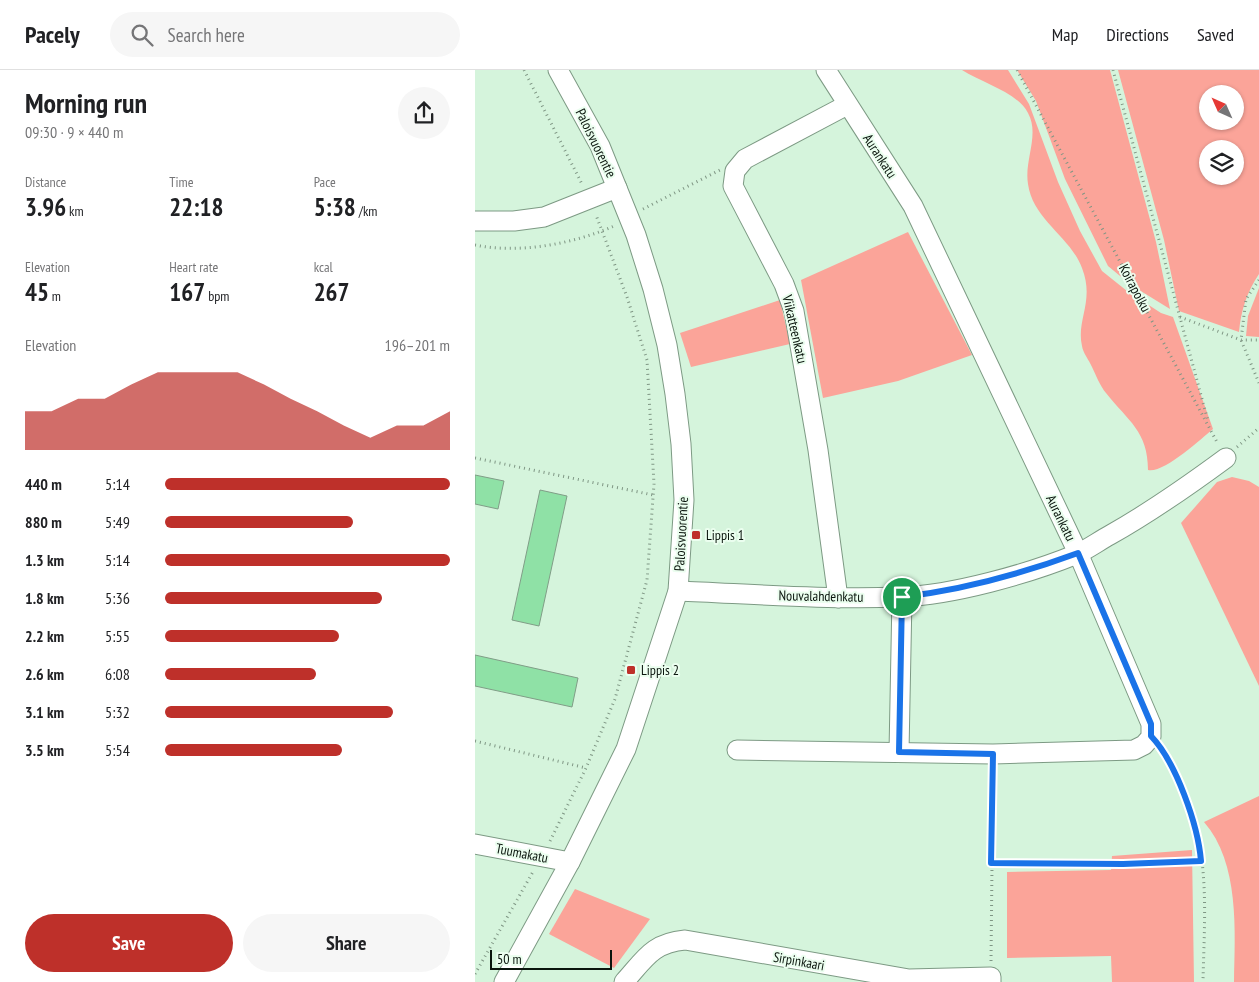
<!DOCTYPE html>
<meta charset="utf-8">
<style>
body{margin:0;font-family:"PT Sans Narrow",sans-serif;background:#f6f6f6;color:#202124;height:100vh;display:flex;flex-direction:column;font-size:19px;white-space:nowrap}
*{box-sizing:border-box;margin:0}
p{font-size:16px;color:#757577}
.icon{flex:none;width:28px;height:28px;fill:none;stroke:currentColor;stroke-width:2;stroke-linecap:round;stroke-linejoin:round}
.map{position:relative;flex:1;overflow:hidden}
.drawer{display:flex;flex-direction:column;background:#fff;width:475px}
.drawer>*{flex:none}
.needle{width:32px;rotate:315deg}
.fabs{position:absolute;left:724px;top:15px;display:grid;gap:10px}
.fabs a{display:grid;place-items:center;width:45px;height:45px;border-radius:50%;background:#fff;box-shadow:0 1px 4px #0004;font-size:25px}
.scale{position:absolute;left:15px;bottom:12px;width:122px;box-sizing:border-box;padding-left:5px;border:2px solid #0a150d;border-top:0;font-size:14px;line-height:18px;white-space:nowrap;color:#0a150d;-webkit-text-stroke:4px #ebfeef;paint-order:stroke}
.pin{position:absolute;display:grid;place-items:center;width:42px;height:42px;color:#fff;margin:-21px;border:2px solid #fff;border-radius:50%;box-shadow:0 1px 5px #0007}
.round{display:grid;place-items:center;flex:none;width:52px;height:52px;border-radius:26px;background:#f6f6f6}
.overview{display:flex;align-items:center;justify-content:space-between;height:85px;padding:0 25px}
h1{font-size:28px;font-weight:700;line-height:38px}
.stats{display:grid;grid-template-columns:repeat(3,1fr);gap:8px;height:85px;padding:5px 25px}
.stats div{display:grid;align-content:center}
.stats b{font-size:25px;font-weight:700}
.stats small{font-size:14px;font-weight:400}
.stats p{font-size:14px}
.chart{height:140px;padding:10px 25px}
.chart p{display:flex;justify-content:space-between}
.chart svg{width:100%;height:90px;margin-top:5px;fill:#be302a;opacity:.7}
.button{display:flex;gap:10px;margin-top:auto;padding:10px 25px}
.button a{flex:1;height:58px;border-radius:30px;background:#be302a;color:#fff;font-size:20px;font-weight:700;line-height:58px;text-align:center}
.button a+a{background:#f6f6f6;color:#202124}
ul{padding:0 25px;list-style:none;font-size:16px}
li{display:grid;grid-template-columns:80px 60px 1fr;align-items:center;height:38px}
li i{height:12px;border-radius:6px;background:#be302a}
header{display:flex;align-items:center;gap:30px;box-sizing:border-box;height:70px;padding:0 25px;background:#fff;border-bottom:1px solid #e0e0e0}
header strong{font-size:24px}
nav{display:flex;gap:28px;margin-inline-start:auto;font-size:18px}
.search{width:350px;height:45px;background:#f6f6f6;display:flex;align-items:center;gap:12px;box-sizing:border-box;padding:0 18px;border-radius:28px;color:#757577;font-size:19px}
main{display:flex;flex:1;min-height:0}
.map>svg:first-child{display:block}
</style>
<header>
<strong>Pacely</strong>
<div class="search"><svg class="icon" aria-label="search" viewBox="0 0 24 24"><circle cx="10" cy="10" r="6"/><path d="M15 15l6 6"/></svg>Search here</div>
<nav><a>Map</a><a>Directions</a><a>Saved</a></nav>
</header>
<main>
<section class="drawer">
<div class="overview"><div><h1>Morning run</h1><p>09:30 · 9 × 440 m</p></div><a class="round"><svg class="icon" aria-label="share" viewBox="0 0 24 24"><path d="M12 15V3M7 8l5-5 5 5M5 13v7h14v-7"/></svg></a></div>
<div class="stats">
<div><p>Distance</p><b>3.96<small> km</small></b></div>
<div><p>Time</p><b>22:18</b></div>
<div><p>Pace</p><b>5:38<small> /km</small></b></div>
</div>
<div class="stats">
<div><p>Elevation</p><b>45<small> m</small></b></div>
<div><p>Heart rate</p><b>167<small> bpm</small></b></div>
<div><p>kcal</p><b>267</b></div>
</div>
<div class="chart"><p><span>Elevation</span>196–201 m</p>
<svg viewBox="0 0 160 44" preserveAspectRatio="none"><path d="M0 44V25L10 25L20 19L30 19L40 12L50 6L60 6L70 6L80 6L90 12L100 19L110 25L120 32L130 38L140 32L150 32L160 25V44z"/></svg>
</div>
<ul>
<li><b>440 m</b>5:14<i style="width:100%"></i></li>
<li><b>880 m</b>5:49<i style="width:66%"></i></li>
<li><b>1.3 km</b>5:14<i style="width:100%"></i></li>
<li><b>1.8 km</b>5:36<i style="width:76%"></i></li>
<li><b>2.2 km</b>5:55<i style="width:61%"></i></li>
<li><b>2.6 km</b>6:08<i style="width:53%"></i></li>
<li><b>3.1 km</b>5:32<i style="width:80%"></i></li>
<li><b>3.5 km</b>5:54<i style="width:62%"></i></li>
</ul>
<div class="button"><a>Save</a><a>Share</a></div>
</section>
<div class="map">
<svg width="784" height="912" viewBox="0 0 784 912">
<rect width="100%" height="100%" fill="#d5f4dc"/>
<!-- green -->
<g fill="#fba499" fill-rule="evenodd">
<path d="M 487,0 L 533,0 L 554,34 L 583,112 L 605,161 L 627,201 L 652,221 L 686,243 L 698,247 L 738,359 C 726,369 688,404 673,400 C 673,361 653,351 631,323 C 625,316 621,305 617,297 C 614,290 608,283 607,276 C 601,250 620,231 607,198 C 595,166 558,150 553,114 C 549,90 565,65 553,43 C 542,22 507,13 487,0 Z"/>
<path d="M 542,0 L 635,0 L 681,172 L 695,239 L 656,215 L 633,196 L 590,109 L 561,31 Z"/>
<path d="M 643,0 L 784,0 L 784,204 C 772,222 766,240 764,262 L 704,241 L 689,170 ZM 732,24 L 760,24 L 760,51 L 732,51 ZM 732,79 L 760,79 L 760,106 L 732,106 Z"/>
<path d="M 433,162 L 497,285 L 423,311 L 348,328 L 326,210 Z"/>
<path d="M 784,218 L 784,267 L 771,266 L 773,246 Z"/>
<path d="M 305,230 L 315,274 L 216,297 L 205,263 Z"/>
<path d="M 757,407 L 774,411 L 784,417 L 784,616 L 706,453 L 742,412 Z"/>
<path d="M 784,726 L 784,912 L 759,912 C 760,862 765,793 729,752 Z"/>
<path d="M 717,780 L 719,912 L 637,912 L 636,886 L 532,888 L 532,802 L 636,800 L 637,786 Z"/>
<path d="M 100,819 L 175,849 L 139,898 L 74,864 Z"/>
</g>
<!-- building -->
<g fill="#8fe1a6" stroke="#809d87">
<path d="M 0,405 L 29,411 L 23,439 L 0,434 Z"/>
<path d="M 65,420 L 92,426 L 64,556 L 37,550 Z"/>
<path d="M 0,585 L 103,608 L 97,637 L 0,616 Z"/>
</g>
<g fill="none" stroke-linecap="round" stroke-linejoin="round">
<defs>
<g id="street">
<path d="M 0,151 L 39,151 L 69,147 L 142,118"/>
<path d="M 203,521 C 277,524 352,530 426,527 C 478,525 553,504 602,484 C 613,479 624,471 635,465 C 676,442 713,416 751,388"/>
<path d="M 363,528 L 343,380 L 319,241 L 309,214 L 258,116 L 260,101 L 270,89 L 372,35"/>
<path d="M 262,680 L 518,684 L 659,680 L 669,675 L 676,667 L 676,654 L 603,483 L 438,136 L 351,0"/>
<path d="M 424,682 L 427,527"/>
<path d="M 0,774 L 95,792"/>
<path d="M 29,912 L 95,792 L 151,679 L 203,521 L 209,430 L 206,374 L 200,324 L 192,275 L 178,219 L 161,165 L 125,76 L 83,0"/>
<path d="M 149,912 C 170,889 177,873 210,870 L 434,909 L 516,907 L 516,912"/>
</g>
</defs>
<!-- street casing -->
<use href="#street" stroke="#7d9a84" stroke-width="21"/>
<!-- path -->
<g stroke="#7f9684" stroke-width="3" stroke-dasharray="1 4" stroke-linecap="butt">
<path d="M 49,0 L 107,114"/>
<path d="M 542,0 L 743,374"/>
<path d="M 638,0 L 733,351"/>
<path d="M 168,139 L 245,100"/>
<path d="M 0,175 C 44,184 98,174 139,156"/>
<path d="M 784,210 L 771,229 L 766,270 L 784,313"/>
<path d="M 705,247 L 766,270 L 784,270"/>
<path d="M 762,377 L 784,358"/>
<path d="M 0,388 L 178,425"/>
<path d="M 0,671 L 111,698"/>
<path d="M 687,680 C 698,703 712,726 719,751 C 734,802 729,859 728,912"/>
<path d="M 75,771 L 111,698 L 140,629 L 172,510 L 179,414 L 172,290 L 152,227 L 121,145"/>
<path d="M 516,793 L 648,794 L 726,791"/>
<path d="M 516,891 L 518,700"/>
<path d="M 0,904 L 59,800"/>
</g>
<!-- street -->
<use href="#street" stroke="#fff" stroke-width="19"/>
</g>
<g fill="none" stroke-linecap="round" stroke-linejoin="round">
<defs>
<path id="route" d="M 603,483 L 676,654 L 676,666 C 701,692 723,755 726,791 L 648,794 L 516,793 L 518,684 L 424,682 L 427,527 C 488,520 546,504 603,483 Z"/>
</defs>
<!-- route casing -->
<use href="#route" stroke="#fff" stroke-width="10"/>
<!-- route -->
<use href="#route" stroke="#1a73e8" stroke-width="6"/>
</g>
<!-- markers -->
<g fill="#be302a" stroke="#ebfeef" stroke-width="2">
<rect x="216" y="460" width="10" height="10" rx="2.5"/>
<rect x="151" y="595" width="10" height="10" rx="2.5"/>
</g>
<g text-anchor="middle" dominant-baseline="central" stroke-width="4" stroke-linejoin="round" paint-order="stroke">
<!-- street labels -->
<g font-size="14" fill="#0a150d" stroke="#ebfeef">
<text transform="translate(121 73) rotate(64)">Paloisvuorentie</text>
<text transform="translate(405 86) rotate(57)">Aurankatu</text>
<text transform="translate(660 218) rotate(62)">Koirapolku</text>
<text transform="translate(320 259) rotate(77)">Viikatteenkatu</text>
<text transform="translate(586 448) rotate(64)">Aurankatu</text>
<text transform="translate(206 464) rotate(-87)">Paloisvuorentie</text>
<text transform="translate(346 526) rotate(1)">Nouvalahdenkatu</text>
<text transform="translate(47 783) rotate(11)">Tuumakatu</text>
<text transform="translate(324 891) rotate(10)">Sirpinkaari</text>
</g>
<!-- poi labels -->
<g font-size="14" fill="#0a150d" stroke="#ebfeef" text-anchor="start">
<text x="231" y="465">Lippis 1</text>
<text x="166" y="600">Lippis 2</text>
</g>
</g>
</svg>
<div class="fabs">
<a><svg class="needle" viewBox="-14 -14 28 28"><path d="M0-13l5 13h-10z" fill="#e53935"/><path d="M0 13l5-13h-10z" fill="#757577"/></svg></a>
<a><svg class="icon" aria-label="layers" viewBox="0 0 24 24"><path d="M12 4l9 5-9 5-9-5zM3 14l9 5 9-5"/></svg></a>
</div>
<div class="scale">50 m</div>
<div class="pin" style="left:427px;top:527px;background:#1e9e55"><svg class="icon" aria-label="arrive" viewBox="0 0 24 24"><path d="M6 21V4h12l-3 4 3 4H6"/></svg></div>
</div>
</main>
